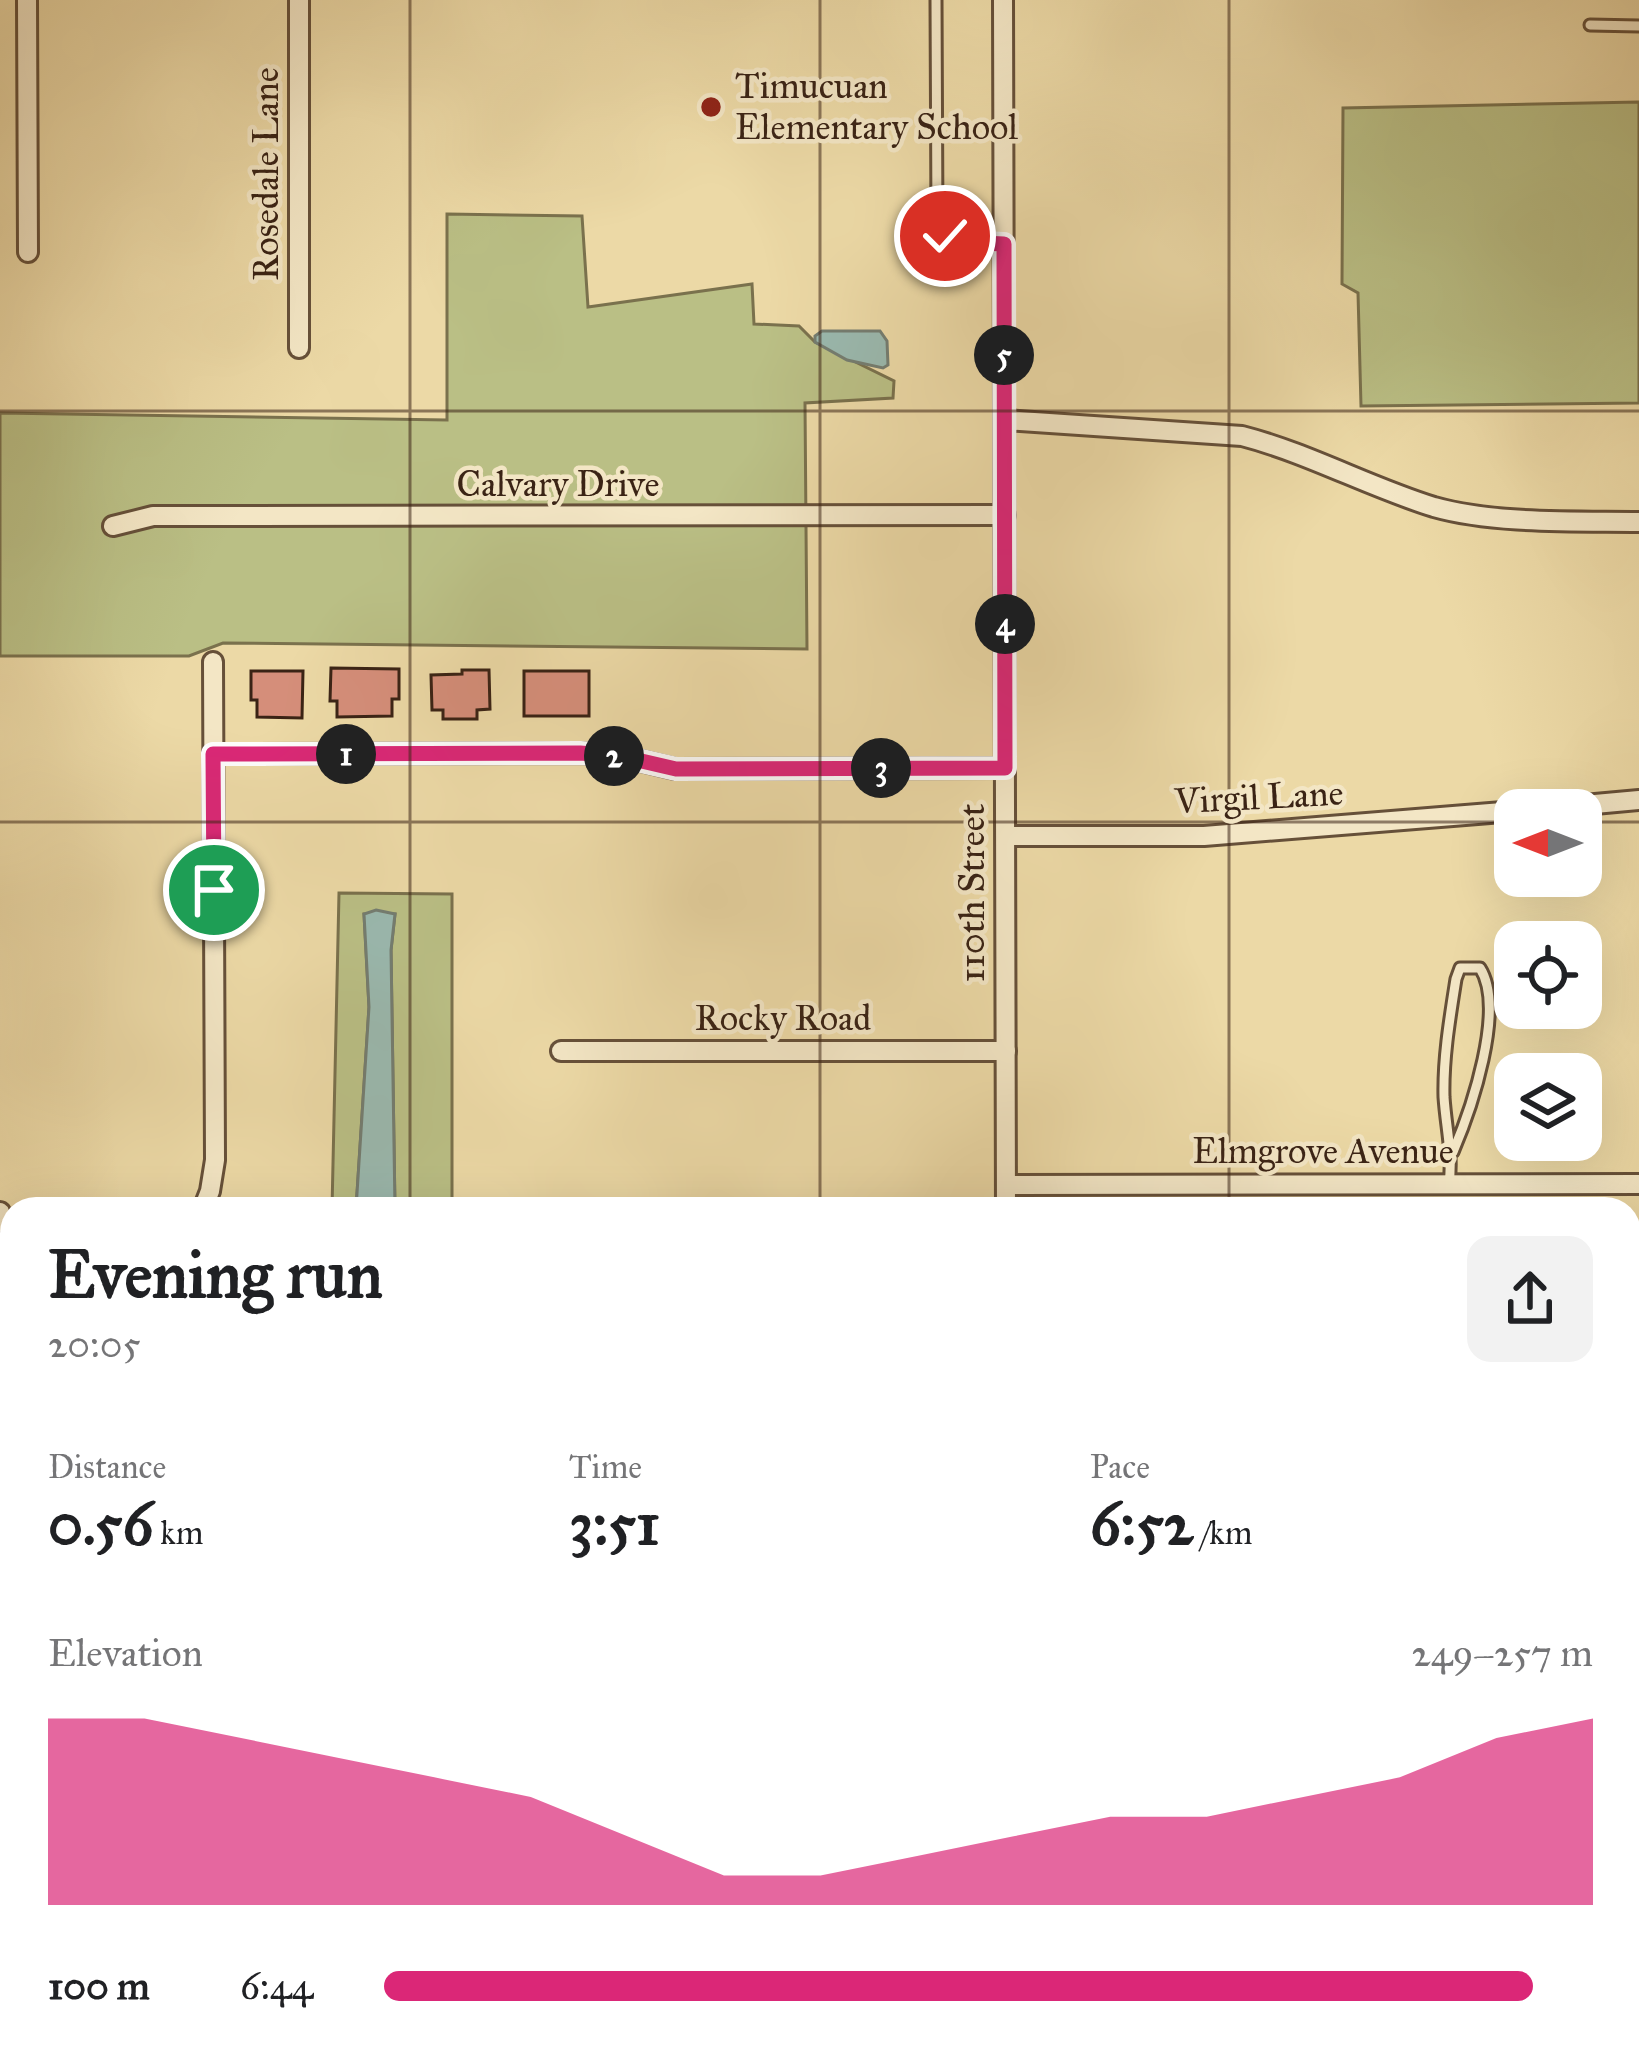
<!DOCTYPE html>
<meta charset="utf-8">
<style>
body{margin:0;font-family:"IM FELL Great Primer",serif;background:#f2f2f2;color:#202124;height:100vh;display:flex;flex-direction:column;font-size:45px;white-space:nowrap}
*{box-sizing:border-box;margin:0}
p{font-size:39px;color:#757577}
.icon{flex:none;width:66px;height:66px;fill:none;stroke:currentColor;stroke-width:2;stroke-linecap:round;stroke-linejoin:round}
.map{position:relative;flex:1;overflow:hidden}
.details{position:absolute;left:0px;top:1197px;width:1641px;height:858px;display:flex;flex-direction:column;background:#fff;border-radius:36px 36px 0 0;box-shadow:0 12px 48px #0002}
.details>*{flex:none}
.needle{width:78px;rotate:270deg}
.tools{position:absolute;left:1494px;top:789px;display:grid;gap:24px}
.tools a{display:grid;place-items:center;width:108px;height:108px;border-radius:24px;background:#fff;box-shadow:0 12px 48px #0002;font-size:60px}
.pin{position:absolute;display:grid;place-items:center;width:102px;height:102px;color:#fff;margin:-51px;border:6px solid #fff;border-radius:50%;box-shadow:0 3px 12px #0007}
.km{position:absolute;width:60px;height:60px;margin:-30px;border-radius:50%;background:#222;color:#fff;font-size:33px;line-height:60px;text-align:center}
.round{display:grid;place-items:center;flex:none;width:126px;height:126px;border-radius:24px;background:#f2f2f2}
.head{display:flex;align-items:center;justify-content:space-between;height:204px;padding:0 48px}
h1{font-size:66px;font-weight:700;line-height:90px}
.figures{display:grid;grid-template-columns:repeat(3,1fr);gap:18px;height:204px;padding:12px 48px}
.figures div{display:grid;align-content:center}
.figures b{font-size:60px;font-weight:700}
.figures small{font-size:33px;font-weight:400}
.figures p{font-size:33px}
.chart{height:336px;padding:24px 48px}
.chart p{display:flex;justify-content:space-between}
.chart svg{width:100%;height:216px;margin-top:12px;fill:#db2777;opacity:.7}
ul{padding:0 48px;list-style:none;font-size:39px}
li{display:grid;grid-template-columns:192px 144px 1fr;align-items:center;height:90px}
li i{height:30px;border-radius:15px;background:#db2777}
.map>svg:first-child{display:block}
</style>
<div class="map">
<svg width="1639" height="2055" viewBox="0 0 1639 2055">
<rect width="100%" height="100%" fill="#ecd9a6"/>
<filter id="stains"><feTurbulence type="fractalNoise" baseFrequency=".00167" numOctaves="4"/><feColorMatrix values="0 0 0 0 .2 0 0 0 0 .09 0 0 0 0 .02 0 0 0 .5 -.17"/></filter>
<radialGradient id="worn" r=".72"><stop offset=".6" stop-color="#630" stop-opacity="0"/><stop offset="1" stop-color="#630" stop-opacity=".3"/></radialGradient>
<!-- green -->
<g fill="#babf85" stroke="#7a714d" stroke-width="3">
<path d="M 1639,102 L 1639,403 L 1361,406 L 1358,293 L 1342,284 L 1343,108 Z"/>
<path d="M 447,214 L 582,216 L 588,307 L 752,284 L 754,324 L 799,326 L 815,342 L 894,381 L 893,398 L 805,403 L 807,649 L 223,643 L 189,656 L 0,656 L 0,413 L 447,420 Z"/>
<path d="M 339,893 L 452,894 L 452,1209 L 395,1209 L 391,950 L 395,914 L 364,914 L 369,1007 L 356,1209 L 332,1209 Z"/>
<path d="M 1639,1313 L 1639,1654 L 1629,1654 L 1629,1314 Z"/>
<path d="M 1629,2018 L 1639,2018 L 1639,2055 L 1543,2055 L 1543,2043 L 1629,2043 Z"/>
</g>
<!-- water -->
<g fill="#9ab9af" stroke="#747d71" stroke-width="3">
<path d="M 822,331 L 880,331 L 887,341 L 888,365 L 883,368 L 847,360 L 815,342 L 815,336 Z"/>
<path d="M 376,910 L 395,914 L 391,950 L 395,1209 L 356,1209 L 369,1007 L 364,914 Z"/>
</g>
<!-- building -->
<g fill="#d58e7a" stroke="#3a2315" stroke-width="3">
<path d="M 331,668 L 399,669 L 399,699 L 392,699 L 392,716 L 337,717 L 337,701 L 330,701 Z"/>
<path d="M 462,670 L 489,670 L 490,709 L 477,710 L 477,719 L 443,719 L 443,710 L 432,710 L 431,675 L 462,674 Z"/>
<path d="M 251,671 L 303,671 L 302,718 L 257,717 L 257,700 L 251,700 Z"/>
<rect x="524" y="671" width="65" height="45"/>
</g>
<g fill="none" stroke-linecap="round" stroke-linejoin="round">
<defs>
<g id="service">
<path d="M 936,0 L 937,221 L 945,237 L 979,244 L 1004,245"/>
<path d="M 1590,25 L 1639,26"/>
<path d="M 1449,1184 C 1453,1153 1446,1128 1444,1097 C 1443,1058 1450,1017 1456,979 L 1460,968 L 1480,968 C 1506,1009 1471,1110 1453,1152"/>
</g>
<g id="minor">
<path d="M 27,0 L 28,252"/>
<path d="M 299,0 L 299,348"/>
<path d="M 1003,0 L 1006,1209"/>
<path d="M 1005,420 L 1242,436 C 1308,453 1369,487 1434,507 C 1494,524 1576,521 1639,522"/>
<path d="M 113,526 L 153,516 L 1005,515"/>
<path d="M 213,754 L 580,753 L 620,756 L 675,769 L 1005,768"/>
<path d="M 1529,810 L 1639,800"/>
<path d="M 1006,836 L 1204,836 L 1515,811"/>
<path d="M 561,1051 L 1006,1051"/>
<path d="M 1006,1185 L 1639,1184"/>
<path d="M 203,1209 L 210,1191 L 215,1160 L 213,662"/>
<path d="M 0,1212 L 12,1257"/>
<path d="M 2,2006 L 2,1414 L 4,1392 L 12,1374"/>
<path d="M 87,2043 L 87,2055"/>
<path d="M 345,2043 L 345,2055"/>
<path d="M 1010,2055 L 1010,2043"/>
</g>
<g id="tertiary">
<path d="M 1629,2004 L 1639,2004"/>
<path d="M 0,2006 L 12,2006"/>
</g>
</defs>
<!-- service casing -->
<use href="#service" stroke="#665039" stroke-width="15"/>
<!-- minor casing -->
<use href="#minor" stroke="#665039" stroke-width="24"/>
<!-- tertiary casing -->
<use href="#tertiary" stroke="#665039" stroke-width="27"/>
<!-- service -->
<use href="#service" stroke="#f3e6c5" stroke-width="9"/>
<!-- minor -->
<use href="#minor" stroke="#f3e6c5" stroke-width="18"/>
<!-- tertiary -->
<use href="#tertiary" stroke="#f3e6c5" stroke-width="21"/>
</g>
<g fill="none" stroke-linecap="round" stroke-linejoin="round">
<defs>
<path id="route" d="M 214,890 L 213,754 L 580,753 L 620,756 L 676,769 L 1005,768 L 1004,244 L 959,242 L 945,236"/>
</defs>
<!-- route casing -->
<use href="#route" stroke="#fff" stroke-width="24"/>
<!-- route -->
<use href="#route" stroke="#db2777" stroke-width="15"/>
</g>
<!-- grid -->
<path fill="none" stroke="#3a2315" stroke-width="3" stroke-opacity="0.55" d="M 410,0 L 410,1209M 820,0 L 820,1209M 1229,0 L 1229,1209M 0,411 L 1639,411M 0,822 L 1515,822M 1581,822 L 1639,822M 0,1233 L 12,1233M 1629,1233 L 1639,1233M 0,1644 L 12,1644M 1629,1644 L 1639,1644M 410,2043 L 410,2055M 820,2043 L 820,2055M 1229,2043 L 1229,2055"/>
<!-- markers -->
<circle fill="#8f2418" stroke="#f3e6c5" stroke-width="4.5" cx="711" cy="107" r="12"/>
<g text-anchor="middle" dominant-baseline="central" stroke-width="9" stroke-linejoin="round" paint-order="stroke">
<!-- poi labels -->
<g font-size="36" fill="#3a2315" stroke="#f3e6c5" text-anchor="start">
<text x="735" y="86">Timucuan<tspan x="735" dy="41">Elementary School</tspan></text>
</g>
<!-- street labels -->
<g font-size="36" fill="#3a2315" stroke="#f3e6c5">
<text transform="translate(266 174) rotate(-90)">Rosedale Lane</text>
<text x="558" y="484">Calvary Drive</text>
<text transform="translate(1259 797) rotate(-3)">Virgil Lane</text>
<text transform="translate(972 893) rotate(-90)">110th Street</text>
<text x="783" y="1018">Rocky Road</text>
<text x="1323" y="1151">Elmgrove Avenue</text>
</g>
</g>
<rect width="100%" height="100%" filter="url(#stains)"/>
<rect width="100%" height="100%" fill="url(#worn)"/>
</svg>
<div class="tools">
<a><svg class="needle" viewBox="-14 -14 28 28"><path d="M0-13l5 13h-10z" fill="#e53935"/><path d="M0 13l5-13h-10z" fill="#757577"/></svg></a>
<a><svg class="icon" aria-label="locate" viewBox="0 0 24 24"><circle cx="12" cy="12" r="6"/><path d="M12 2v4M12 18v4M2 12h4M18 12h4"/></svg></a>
<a><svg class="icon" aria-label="layers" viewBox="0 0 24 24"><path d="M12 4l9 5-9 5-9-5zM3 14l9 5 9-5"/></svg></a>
</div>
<div class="pin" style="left:214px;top:890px;background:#1e9e55"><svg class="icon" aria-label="arrive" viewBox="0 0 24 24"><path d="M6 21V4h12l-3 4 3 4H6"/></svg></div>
<div class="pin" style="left:945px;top:236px;background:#d93025"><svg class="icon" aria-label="check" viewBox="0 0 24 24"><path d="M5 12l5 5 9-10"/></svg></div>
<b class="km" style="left:346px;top:754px">1</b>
<b class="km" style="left:614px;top:756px">2</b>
<b class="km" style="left:881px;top:768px">3</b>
<b class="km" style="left:1005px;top:624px">4</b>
<b class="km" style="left:1004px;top:355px">5</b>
<section class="details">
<div class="head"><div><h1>Evening run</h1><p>20:05</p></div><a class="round"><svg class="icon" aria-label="share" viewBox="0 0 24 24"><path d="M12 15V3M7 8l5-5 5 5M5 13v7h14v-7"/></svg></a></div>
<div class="figures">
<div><p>Distance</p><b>0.56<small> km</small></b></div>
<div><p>Time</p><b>3:51</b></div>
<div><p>Pace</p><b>6:52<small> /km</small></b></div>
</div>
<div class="chart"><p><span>Elevation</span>249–257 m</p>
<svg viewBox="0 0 160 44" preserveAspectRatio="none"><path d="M0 44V6L10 6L20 10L30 14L40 18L50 22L60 30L70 38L80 38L90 34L100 30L110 26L120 26L130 22L140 18L150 10L160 6V44z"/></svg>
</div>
<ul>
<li><b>100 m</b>6:44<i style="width:95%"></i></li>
</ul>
</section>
</div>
